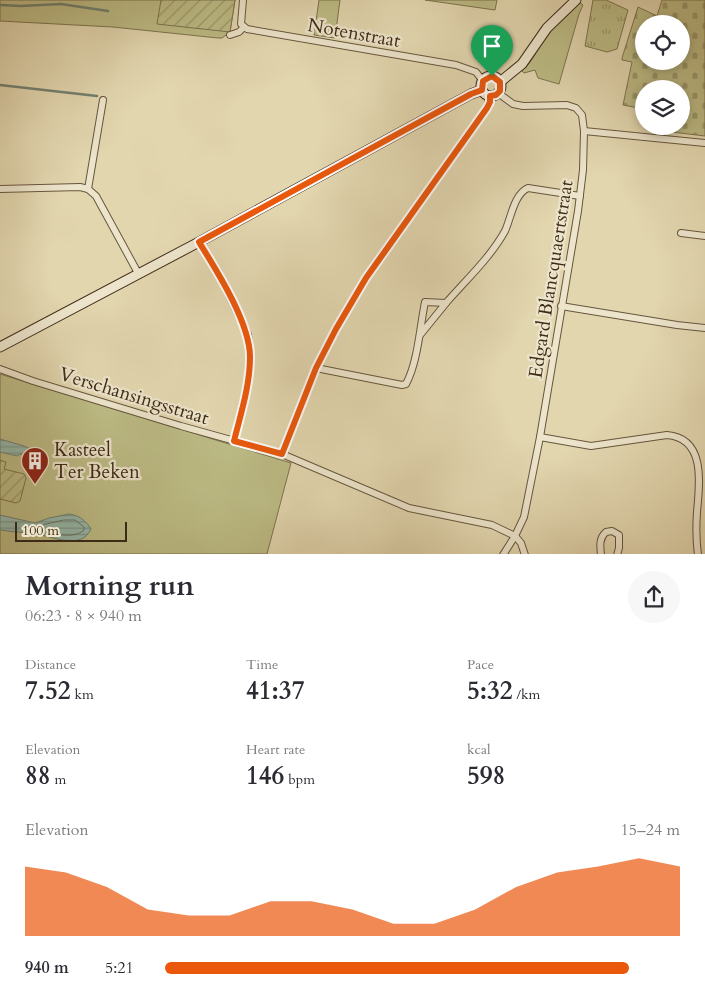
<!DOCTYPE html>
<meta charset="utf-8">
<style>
body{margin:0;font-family:Cardo,serif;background:#f7f7f7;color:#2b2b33;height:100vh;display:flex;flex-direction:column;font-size:19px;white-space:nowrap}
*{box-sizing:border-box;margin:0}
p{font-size:16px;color:#7c7c81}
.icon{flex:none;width:28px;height:28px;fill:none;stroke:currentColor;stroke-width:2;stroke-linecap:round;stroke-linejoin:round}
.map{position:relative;height:554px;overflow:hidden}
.details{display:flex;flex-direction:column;background:#fff;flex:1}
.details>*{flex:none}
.buttons{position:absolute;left:635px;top:15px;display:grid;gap:10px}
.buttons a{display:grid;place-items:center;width:55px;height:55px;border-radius:50%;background:#fff;box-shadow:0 2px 8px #0003;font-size:25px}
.scale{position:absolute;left:15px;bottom:12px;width:112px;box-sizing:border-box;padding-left:5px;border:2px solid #3e2b17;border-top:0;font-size:14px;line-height:18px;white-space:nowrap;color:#3e2b17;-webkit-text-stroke:4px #ece4cb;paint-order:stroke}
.pin{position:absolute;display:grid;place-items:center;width:42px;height:42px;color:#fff;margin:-51px -21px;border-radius:50% 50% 50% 0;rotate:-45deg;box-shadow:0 0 5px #0007}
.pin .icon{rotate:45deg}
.round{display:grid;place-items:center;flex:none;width:52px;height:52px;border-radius:26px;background:#f7f7f7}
.overview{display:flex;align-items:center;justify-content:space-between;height:85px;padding:0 25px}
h1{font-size:28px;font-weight:800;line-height:38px}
.stats{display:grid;grid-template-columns:repeat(3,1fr);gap:8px;height:85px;padding:5px 25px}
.stats div{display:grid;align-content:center}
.stats b{font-size:25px;font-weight:800}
.stats small{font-size:14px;font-weight:400}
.stats p{font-size:14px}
.chart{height:140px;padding:10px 25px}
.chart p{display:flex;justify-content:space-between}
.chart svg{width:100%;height:90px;margin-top:5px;fill:#ea580c;opacity:.7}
ul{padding:0 25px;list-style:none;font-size:16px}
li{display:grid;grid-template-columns:80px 60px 1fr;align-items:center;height:38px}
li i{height:12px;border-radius:6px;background:#ea580c}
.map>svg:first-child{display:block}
</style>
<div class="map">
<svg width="705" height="555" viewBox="0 0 705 555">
<defs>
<pattern id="grass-tufts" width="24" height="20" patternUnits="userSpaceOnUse" patternTransform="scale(1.25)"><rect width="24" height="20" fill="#bcbb85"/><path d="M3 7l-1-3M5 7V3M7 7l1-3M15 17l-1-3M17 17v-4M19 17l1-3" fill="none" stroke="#9a986c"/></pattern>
<pattern id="cemetery-stones" width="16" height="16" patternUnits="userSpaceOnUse" patternTransform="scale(1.25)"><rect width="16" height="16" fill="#bcbb85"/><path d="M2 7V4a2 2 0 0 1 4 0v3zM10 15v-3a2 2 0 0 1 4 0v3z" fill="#9a986c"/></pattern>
<pattern id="garden-furrows" width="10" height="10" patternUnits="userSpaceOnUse" patternTransform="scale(1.25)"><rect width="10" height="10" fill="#bcbb85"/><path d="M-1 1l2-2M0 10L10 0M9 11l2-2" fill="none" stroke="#9a986c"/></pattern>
<pattern id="water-rules" width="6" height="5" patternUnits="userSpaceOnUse" patternTransform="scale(1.25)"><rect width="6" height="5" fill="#95b9ad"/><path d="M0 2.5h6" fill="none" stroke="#7b978c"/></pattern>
</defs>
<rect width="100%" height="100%" fill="#e2d6af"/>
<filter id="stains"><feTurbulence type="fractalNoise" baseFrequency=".004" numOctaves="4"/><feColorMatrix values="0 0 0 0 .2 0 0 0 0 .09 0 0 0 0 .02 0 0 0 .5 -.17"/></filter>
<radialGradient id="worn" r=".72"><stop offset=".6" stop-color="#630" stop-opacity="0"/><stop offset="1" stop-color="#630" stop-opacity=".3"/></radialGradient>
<!-- grass -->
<path fill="url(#grass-tufts)" stroke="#7d734e" d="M 593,0 L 606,0 L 628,10 L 617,49 L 607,52 L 585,46 Z"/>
<!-- cemetery -->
<path fill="url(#cemetery-stones)" stroke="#7d734e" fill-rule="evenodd" d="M 662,0 L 705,0 L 705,136 L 655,130 L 655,126 L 681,126 L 681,89 L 644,89 L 644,109 L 623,105 L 632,62 L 622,60 L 622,58 L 638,7 L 657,16 ZM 644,24 L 681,24 L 681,61 L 644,61 Z"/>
<!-- park -->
<g fill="#bcbb85" stroke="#7d734e">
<path d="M 0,0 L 235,0 L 230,32 L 222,38 L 218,38 L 113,27 L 0,21 Z"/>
<path d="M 319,0 L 340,0 L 335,38 L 314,35 Z"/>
<path d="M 425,0 L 497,0 L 495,10 Z"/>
<path d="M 580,3 L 583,5 L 579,14 L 559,84 L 538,78 L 535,70 L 524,73 L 522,71 C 534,60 536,51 544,39 C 554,25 568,14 580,3 Z"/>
<path d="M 0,374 L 291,463 L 267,554 L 0,554 Z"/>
</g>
<!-- garden -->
<g fill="url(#garden-furrows)" stroke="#7d734e">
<path d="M 161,0 L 235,0 L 230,32 L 157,24 Z"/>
<path d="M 0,460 L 6,462 L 4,469 L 24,474 L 26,478 L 20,501 L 16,503 L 0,499 Z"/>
</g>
<!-- water -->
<g fill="url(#water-rules)" stroke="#728071">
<path d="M 0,439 L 24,446 L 46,456 L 45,463 L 26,458 L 28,457 L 20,454 L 17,456 L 0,452 Z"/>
<path d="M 69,514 C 79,515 86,521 91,529 C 81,551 52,536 36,534 C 24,532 12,532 0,530 L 0,515 L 35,523 L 49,518 Z"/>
</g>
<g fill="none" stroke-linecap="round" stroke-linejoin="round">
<!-- shore -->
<path stroke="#6a7262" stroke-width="1" d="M 64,520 L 75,520 L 84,527 L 84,530 C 74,539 53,535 41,528 L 43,525 Z"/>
<!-- stream -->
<g stroke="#728071" stroke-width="2.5">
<path d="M 0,5 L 21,6 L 61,4 L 108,11"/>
<path d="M 0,85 L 97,96"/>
</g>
<defs>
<g id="street">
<path d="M 243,0 L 241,24 L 247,29 L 456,65 L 476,72 L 483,81"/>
<path d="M 230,35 L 239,32 L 244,27"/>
<path d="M 498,93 L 513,104 L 523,106 L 567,105 L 576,108 L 582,115 L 584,131 L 583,170 L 578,211 L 540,437 L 524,517 L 515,536 L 503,555"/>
<path d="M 584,131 L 705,143"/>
<path d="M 0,189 L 80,187 L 88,189 L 96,196 L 138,273"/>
<path d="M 88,189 L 103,100"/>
<path d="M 681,233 L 705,236"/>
<path d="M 199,242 L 218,272 L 248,335 L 250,356 L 249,378 L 234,441"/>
<path d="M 561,306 L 677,325 L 705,328"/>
<path d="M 420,335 L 446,303"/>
<path d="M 316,368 L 402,385 L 406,384 C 418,362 420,326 425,302 L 446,303 C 466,280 490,258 505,231 C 511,218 514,194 528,188 L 580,196"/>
<path d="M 0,369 L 33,381 L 181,426 L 282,454 L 409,508 L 492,525 L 515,536 L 521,543 L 525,555"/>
<path d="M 540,437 L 591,446 L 667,435 C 705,438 700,481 697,512 C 696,526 696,540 698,555"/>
<path d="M 282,454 L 316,368 L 336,329 L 366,278 L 487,108 L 490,96"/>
<path d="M 601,555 C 600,546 599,538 606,532 L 612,531 L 619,535 L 619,548 L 617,555"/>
</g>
<g id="secondary">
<circle cx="491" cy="86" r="10"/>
<path d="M 500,82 L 522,64 L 547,28 L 576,0"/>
<path d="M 0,347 L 199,242 L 471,94 L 482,90"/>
</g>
</defs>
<!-- street casing -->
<use href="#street" stroke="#67563d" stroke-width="8"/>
<!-- secondary casing -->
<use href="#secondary" stroke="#3e2b17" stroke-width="11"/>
<!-- street -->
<use href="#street" stroke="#ece4cb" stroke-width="6"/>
<!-- secondary -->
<use href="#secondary" stroke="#ece4cb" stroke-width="9"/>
</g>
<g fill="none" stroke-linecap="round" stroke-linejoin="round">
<defs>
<path id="route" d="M 492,76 L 500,82 L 500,91 L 496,95 L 490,96 L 490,102 L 487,108 L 366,278 L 336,329 L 316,368 L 282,454 L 234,441 C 241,413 250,385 250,357 C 250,323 217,271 199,242 L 471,94 L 482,90 L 483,81 Z"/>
</defs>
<!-- route casing -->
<use href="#route" stroke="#fff" stroke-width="10"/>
<!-- route -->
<use href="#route" stroke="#ea580c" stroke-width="6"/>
</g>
<!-- icons -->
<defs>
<symbol id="building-pin" viewBox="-11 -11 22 30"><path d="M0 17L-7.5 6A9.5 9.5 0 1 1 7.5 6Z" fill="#8f2418" stroke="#ece4cb"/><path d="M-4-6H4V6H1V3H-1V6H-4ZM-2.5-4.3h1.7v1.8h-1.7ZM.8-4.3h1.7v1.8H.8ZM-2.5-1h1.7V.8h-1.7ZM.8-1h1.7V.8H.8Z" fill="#fff"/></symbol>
</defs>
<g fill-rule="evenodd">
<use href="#building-pin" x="19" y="445" width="32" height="43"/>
</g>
<g text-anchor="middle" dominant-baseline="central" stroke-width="4.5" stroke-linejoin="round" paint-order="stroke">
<!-- street labels -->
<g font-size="19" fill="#3e2b17" stroke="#ece4cb">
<text transform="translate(354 33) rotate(10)">Notenstraat</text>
<text transform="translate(551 279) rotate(-81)">Edgard Blancquaertstraat</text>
<text transform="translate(134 396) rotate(17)">Verschansingsstraat</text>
</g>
<!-- poi labels -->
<g font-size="19" fill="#3e2b17" stroke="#ece4cb" text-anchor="start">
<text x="54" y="450">Kasteel<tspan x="54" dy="22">Ter Beken</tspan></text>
</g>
</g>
<rect width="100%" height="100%" filter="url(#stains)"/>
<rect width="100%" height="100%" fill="url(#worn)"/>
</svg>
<div class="buttons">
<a><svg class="icon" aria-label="locate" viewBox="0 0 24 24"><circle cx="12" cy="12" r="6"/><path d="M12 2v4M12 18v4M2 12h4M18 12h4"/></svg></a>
<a><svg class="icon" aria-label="layers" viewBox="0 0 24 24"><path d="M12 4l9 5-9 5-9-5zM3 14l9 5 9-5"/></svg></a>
</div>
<div class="scale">100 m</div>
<div class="pin" style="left:492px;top:76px;background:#1e9e55"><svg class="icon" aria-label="arrive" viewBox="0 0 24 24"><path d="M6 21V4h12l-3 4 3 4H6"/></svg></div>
</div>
<section class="details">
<div class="overview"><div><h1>Morning run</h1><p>06:23 · 8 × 940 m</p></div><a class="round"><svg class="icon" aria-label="share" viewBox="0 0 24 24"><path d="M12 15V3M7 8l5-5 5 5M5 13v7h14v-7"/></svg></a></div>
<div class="stats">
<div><p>Distance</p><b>7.52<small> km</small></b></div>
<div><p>Time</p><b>41:37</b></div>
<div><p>Pace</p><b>5:32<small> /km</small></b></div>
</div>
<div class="stats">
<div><p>Elevation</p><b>88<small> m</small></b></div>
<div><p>Heart rate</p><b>146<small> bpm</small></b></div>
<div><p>kcal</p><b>598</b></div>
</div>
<div class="chart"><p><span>Elevation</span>15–24 m</p>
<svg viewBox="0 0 160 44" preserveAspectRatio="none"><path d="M0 44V10L10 13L20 20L30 31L40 34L50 34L60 27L70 27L80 31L90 38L100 38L110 31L120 20L130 13L140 10L150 6L160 10V44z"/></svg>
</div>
<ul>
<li><b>940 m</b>5:21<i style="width:90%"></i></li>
</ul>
</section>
